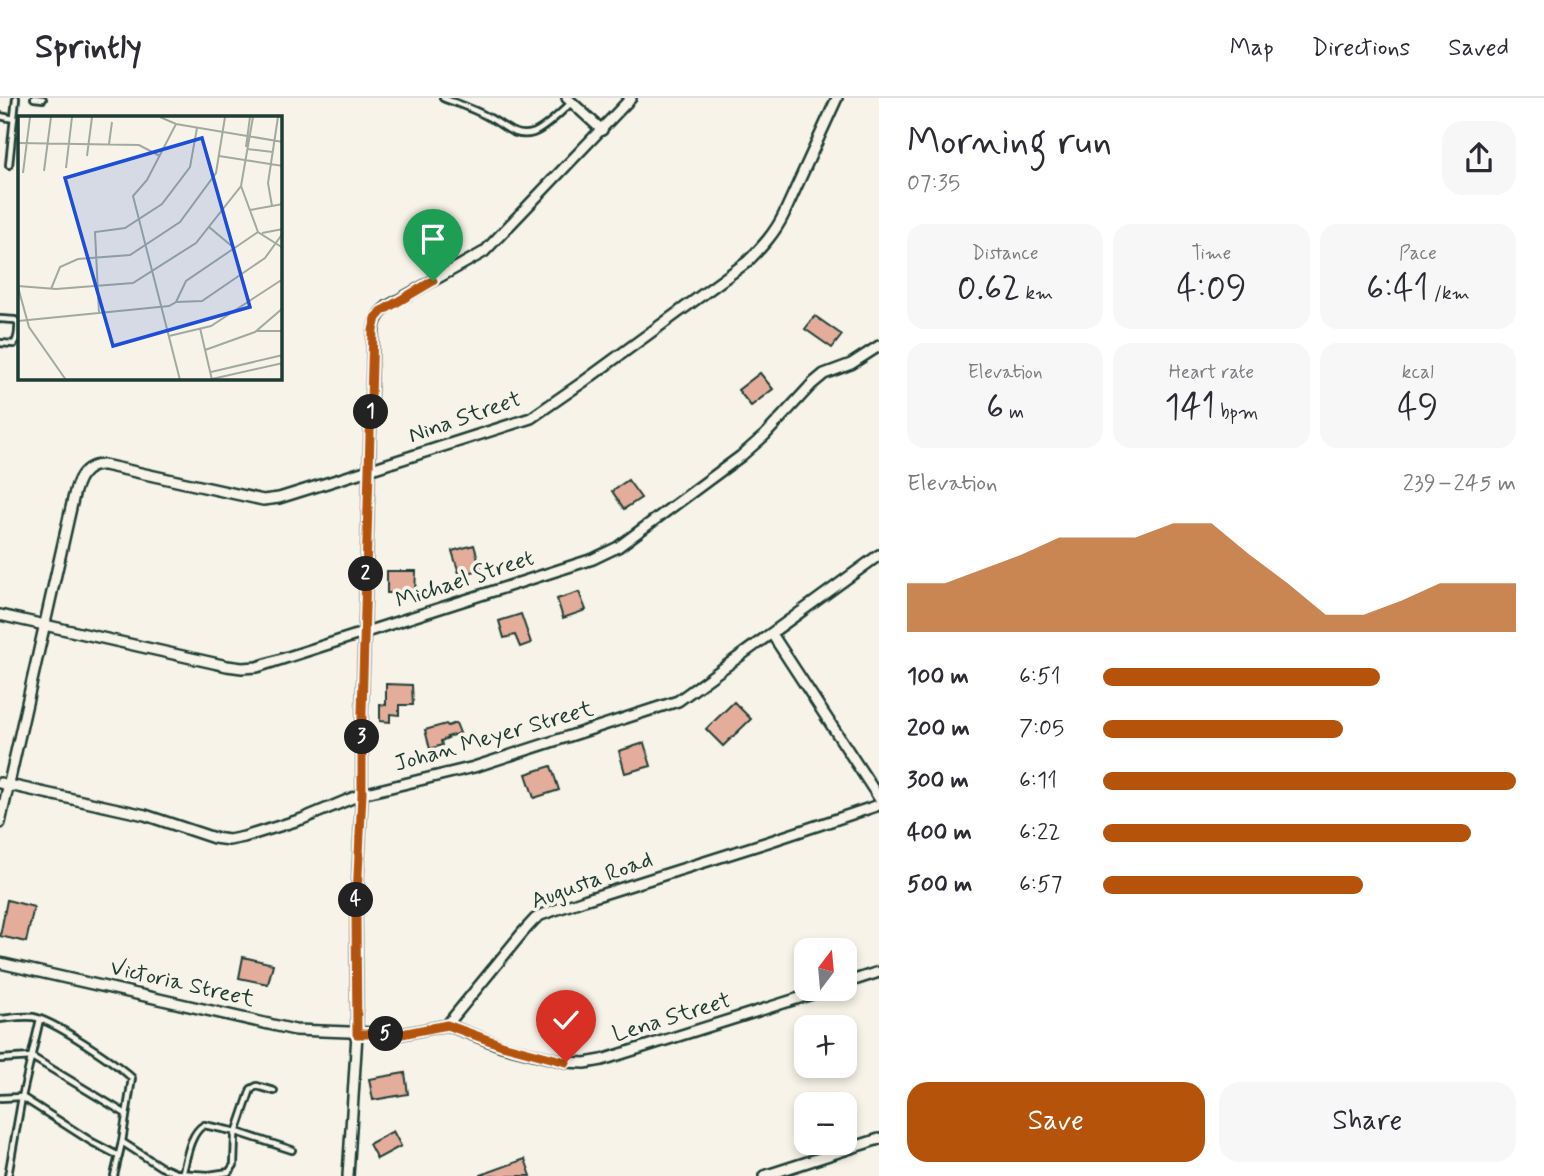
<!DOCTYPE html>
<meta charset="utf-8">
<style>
body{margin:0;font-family:Mynerve,sans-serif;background:#f7f7f7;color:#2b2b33;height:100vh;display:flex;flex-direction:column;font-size:26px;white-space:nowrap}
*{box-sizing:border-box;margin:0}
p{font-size:23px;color:#7c7c81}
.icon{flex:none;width:38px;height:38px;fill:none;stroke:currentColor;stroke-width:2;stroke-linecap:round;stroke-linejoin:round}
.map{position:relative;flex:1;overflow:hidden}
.drawer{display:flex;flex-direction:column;background:#fff;width:665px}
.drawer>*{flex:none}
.needle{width:46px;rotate:16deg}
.tools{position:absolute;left:794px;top:840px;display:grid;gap:14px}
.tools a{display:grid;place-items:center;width:63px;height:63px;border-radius:14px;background:#fff;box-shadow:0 4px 10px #0003;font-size:35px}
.pin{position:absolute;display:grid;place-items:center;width:60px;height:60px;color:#fff;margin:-72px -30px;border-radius:50% 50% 50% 0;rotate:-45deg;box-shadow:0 0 7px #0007}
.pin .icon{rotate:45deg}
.km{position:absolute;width:35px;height:35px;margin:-18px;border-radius:50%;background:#222;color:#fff;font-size:19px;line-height:35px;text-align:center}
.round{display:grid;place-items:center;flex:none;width:74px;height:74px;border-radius:21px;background:#f7f7f7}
.summary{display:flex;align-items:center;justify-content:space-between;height:119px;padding:0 28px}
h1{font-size:38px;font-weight:600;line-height:52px}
.metrics{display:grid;grid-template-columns:repeat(3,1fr);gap:10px;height:119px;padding:7px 28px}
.metrics div{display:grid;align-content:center;border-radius:18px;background:#f7f7f7;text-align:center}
.metrics b{font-size:35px;font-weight:600}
.metrics small{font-size:19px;font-weight:400}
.metrics p{font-size:19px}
.chart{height:196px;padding:14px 28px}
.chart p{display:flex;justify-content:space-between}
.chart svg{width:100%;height:126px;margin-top:7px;fill:#b45309;opacity:.7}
.primary-button{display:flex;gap:14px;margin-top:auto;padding:14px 28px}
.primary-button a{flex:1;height:80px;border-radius:21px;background:#b45309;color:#fff;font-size:28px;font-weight:600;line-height:80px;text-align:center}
.primary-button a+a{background:#f7f7f7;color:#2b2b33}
ul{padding:0 28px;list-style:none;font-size:23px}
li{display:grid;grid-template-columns:112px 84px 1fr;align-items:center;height:52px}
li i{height:18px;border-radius:9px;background:#b45309}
header{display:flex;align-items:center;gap:42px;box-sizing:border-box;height:98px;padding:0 35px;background:#fff;border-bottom:2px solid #e1e1e2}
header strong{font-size:33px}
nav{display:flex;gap:38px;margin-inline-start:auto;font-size:24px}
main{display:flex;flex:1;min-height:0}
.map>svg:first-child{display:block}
</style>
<header>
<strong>Sprintly</strong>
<nav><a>Map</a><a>Directions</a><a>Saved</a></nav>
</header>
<main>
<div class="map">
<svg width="879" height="1078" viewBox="0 0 879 1078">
<rect width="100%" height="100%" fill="#f7f3e8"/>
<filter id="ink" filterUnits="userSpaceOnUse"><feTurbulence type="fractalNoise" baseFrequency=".0143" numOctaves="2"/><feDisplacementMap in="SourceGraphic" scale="14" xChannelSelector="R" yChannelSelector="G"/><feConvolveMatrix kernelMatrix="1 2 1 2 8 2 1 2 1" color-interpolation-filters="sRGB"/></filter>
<g filter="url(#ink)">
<!-- building -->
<g fill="#e4ad9b" stroke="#1f3d34" stroke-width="2">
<path d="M 815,218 L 842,237 L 832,250 L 805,231 Z"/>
<path d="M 760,275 L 773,291 L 751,308 L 738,292 Z"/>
<path d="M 628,382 L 641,400 L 624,411 L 612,393 Z"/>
<path d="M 474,447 L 481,471 L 460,478 L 452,453 Z"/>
<path d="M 387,473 L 416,473 L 415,495 L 387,495 Z"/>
<path d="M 579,494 L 586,512 L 563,520 L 557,501 Z"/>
<path d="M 521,516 L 531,545 L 520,549 L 515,537 L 504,540 L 499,523 Z"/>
<path d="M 386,586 L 412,587 L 413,607 L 399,607 L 399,617 L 390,616 L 390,624 L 380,623 L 380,606 L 386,607 Z"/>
<path d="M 734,604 L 751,621 L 723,648 L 706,631 Z"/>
<path d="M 456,625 L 460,635 L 447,639 L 448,640 L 441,643 L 442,647 L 430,651 L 425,632 L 446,626 L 448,628 Z"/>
<path d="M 644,645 L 651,668 L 625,675 L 619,653 Z"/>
<path d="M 551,668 L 559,692 L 534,700 L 526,676 Z"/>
<path d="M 7,802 L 34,809 L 26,844 L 0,838 Z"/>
<path d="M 243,859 L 273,866 L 268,886 L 239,880 Z"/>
<path d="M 405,975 L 408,996 L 373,1002 L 369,981 Z"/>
<path d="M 393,1033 L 401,1048 L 377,1061 L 369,1046 Z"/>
<path d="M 525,1061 L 531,1078 L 481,1078 L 481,1077 Z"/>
</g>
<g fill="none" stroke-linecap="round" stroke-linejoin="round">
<defs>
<g id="lane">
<path d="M 34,0 L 43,1"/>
<path d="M 443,0 C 458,6 474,11 488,19 C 503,26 514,41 533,35 C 545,31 561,14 571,5"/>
<path d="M 0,18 L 14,21"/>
<path d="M 9,67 L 16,0"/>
<path d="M 0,221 L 15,222 L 18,224 C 19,230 18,241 14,246 L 0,245"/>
<path d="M 0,921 C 11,920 22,918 33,919 C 53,922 116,965 132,980 L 122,1044 L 114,1078"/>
<path d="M 0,961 L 32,959 L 126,1016"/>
<path d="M 0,1000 L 22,999 L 92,1044 L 119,1058"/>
<path d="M 122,1044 L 161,1069 L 176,1075 L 209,1077 L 229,1074 L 234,1067 L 235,1038 L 251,991 L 257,988 L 274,993"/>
<path d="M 182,1077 C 187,1061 189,1036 204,1027 L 237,1034 L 292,1052"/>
<path d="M 8,1078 L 22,999 L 40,921"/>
</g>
<g id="street">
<path d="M 567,0 L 602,32"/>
<path d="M 0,517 L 227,568 L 242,570 L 257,569 L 593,461 L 618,449 L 741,358 L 765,337 L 812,286 L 824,276 L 851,266 L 879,248"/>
<path d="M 772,536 L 879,700"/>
<path d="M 0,685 L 145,717 L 214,740 L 229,742 L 244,739 L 302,721 L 362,696 L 474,669 L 678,603 L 879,457"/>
<path d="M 0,725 L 73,401 C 77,383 83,366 104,367 L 263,402 L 279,400 L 359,375 L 531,320 L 583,284 L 747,164 C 762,149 775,135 784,116 L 837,0"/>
<path d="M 0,865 L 295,932 L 402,936 L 447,927 L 523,834 L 535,821 L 541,817 L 584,802 L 768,744 L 879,707"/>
<path d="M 845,885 L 879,874"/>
<path d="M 447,927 L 502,948 L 566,964 L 585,965 L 602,962 L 828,891"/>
<path d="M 348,1078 L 357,936 L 356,817 L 362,696 L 362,614 L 373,238 C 374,225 377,216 388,208 L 484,154 L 631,0"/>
<path d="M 764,1078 L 879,1041"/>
</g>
</defs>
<!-- lane casing -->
<use href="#lane" stroke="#1f3d34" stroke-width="10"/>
<!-- street casing -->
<use href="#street" stroke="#1f3d34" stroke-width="14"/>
<!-- lane -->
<use href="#lane" stroke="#f7f3e8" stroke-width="4.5"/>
<!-- street -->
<use href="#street" stroke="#f7f3e8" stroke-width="9"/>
</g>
</g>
<g fill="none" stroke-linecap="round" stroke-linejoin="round" filter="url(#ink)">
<defs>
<path id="route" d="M 433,183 L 382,213 L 376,220 L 373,232 L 362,614 L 362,696 L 356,817 L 357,936 L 402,936 L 447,927 L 502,947 L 566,964"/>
</defs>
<!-- route casing -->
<use href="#route" stroke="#fff" stroke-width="14"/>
<!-- route -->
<use href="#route" stroke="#b45309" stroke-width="9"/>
</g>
<g text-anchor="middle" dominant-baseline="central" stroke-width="7" stroke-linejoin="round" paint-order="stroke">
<!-- street labels -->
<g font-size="23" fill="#1f3d34" stroke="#f7f3e8">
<text transform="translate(465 320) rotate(-19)">Nina Street</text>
<text transform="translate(465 482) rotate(-18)">Michael Street</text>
<text transform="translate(494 639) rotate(-16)">Johan Meyer Street</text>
<text transform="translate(592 783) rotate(-20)">Augusta Road</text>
<text transform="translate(182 886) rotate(13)">Victoria Street</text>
<text transform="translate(672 920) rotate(-17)">Lena Street</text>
</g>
</g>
<!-- overview -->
<g transform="translate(18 18)">
<rect width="264" height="264" fill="#f7f3e8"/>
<path fill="none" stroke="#a1aaa0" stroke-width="2" d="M 142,1 L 158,8 L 265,26M 158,8 L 129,64 L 115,80 L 162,264M 0,27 L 121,29 L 142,40M 91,28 L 94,6M 228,31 L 232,1M 229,33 L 255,36M 69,40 L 74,1M 201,40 L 265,50M 48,52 L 54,1M 26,55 L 33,1M 5,57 L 12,1M 223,70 L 240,116 L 265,132M 254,90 L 250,67 L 260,1M 232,94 L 265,88M 191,111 L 216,132M 244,117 L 265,113M 0,170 L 38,173 L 115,167 L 178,127 L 223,70 L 235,1M 0,171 L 11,211 L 48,264M 33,173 L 42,151 L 60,143 L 112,139 L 162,106 L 198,57 L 207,1M 158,186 L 184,185 L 247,142 L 265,117M 81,197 L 77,116 L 107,112 L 144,88 L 172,51 L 179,12M 0,205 L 151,190 L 158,186 L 168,165 L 240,116M 182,212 L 194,264M 239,215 L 265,215M 151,220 L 193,210 L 265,163M 187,234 L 237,216 L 265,192M 193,256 L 265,239M 194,263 L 265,247"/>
<path fill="#1d4ed8" fill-opacity="0.15" stroke="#1d4ed8" stroke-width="3.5" d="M 184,22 L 232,191 L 95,230 L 47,62 Z"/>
<rect width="264" height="264" fill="none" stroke="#1f3d34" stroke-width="3.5"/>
</g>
</svg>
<div class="tools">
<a><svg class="needle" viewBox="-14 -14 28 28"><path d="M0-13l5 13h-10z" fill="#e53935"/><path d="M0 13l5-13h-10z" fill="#7c7c81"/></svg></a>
<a>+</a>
<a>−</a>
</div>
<div class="pin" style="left:433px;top:183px;background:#1e9e55"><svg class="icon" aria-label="arrive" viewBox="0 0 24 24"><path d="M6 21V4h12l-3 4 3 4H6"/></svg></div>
<div class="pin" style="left:566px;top:964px;background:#d93025"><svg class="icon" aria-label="check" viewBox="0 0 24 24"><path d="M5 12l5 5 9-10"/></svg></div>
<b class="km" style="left:371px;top:314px">1</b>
<b class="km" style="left:366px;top:476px">2</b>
<b class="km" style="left:362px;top:639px">3</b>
<b class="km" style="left:356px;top:802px">4</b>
<b class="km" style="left:386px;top:936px">5</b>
</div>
<section class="drawer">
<div class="summary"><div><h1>Morning run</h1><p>07:35</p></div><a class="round"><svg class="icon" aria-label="share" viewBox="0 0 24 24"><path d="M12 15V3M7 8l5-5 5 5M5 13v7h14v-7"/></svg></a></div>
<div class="metrics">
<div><p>Distance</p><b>0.62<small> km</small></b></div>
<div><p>Time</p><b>4:09</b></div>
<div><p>Pace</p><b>6:41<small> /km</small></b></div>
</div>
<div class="metrics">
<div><p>Elevation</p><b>6<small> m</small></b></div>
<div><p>Heart rate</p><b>141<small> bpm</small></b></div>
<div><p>kcal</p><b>49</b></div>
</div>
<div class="chart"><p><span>Elevation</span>239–245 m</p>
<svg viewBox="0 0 160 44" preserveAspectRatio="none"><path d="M0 44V27L10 27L20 22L30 17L40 11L50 11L60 11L70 6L80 6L90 17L100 27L110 38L120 38L130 33L140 27L150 27L160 27V44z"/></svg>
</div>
<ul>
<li><b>100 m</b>6:51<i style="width:67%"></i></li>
<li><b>200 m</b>7:05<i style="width:58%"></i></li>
<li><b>300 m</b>6:11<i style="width:100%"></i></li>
<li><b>400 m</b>6:22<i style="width:89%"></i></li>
<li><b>500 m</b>6:57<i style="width:63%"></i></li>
</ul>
<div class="primary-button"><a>Save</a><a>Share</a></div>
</section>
</main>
